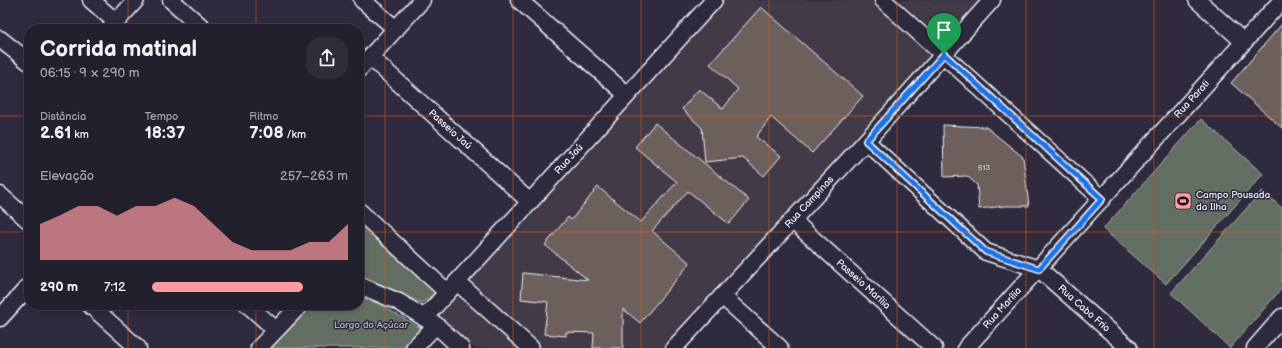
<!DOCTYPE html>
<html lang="pt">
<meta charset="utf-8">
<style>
body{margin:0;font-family:"Balsamiq Sans",sans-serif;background:#2f2d3a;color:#f1f3f6;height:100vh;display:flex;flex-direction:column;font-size:15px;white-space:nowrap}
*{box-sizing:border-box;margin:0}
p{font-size:13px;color:#a3a3aa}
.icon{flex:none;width:22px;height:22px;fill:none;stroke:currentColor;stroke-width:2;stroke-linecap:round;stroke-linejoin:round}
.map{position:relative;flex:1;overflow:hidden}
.panel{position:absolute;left:24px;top:24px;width:340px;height:286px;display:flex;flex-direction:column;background:#23202e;border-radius:16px;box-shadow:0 2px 6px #0003,0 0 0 1px #403e4a}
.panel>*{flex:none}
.pin{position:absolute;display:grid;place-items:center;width:34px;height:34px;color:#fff;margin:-41px -17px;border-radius:50% 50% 50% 0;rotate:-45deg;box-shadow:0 0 4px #0007}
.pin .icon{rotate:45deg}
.round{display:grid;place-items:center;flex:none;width:42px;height:42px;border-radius:16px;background:#2f2d3a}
.overview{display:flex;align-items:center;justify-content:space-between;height:68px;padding:0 16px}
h1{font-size:22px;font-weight:800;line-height:30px}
.figures{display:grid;grid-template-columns:repeat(3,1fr);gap:6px;height:68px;padding:4px 16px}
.figures div{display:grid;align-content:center}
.figures b{font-size:17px;font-weight:800}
.figures small{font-size:11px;font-weight:400}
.figures p{font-size:11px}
.chart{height:112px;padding:8px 16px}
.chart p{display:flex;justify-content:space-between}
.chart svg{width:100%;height:72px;margin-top:4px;fill:#ff9aa2;opacity:.7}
ul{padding:0 16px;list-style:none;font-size:13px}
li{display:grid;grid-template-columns:64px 48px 1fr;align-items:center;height:30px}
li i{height:10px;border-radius:5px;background:#ff9aa2}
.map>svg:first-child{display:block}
</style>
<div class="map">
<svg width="1282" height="348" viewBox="0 0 1282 348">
<rect width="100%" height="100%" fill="#2f2a3d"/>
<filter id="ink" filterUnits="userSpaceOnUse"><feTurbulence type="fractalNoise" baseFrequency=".025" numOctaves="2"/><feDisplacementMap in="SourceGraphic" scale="8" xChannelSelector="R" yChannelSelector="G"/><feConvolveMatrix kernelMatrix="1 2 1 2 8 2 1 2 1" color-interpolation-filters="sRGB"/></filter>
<g filter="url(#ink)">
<!-- built -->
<g fill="#423a46">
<path d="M 723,0 L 872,0 L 933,56 L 666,348 L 474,348 L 436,312 Z"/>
<path d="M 899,0 L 983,0 L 946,44 Z"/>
</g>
<!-- green -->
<g fill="#636e62" stroke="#a6b0ad">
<path d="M 1201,119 L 1263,174 L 1166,284 L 1103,229 Z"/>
<path d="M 1262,191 L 1282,208 L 1282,288 L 1230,348 L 1171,293 Z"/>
<path d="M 359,218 L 439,290 L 422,303 L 359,277 Z"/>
<path d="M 359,297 L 377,303 L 421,328 L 402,348 L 269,348 L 311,305 L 359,305 Z"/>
</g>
<!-- building -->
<g fill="#6d5e5b" stroke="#e8f1f8">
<path d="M 761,7 L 863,96 L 812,153 L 771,117 L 756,137 L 781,156 L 764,176 L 743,158 L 705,162 L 702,128 L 682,109 L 699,89 L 723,109 L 738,89 L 710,64 Z"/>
<path d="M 1282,24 L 1282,128 L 1231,83 Z"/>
<path d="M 655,123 L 749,200 L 729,224 L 688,191 L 652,231 L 690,263 L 640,323 L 623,309 L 623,348 L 593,348 L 594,333 L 566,332 L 566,336 L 544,334 L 548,302 L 521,299 L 523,273 L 588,280 L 545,245 L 568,217 L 571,220 L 598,187 L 641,222 L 677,182 L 635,147 Z"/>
<path d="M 943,125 L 986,127 L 1023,157 L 1029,206 L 1004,206 L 979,209 L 977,185 L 967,176 L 944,177 Z"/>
</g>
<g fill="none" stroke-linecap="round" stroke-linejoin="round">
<defs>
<g id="minor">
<path d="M 91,0 L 116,22"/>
<path d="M 171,0 L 204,29"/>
<path d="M 362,0 L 396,29"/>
<path d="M 519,0 L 627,95"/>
<path d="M 883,0 L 1102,199"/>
<path d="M 1197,0 L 1244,42"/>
<path d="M 110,29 L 136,0"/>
<path d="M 0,39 L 29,62"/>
<path id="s1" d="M 370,57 L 530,202"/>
<path d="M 359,69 L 422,0"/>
<path id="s2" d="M 866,141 L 986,252 L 1039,269 L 1129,348"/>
<path d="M 0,195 L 29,221"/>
<path d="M 359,211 L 447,292"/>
<path id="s3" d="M 792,220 L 934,348"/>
<path d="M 457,282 L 531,348"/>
<path d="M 359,285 L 399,302 L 436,325 L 461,348"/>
<path d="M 722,296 L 780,348"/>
<path d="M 90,305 L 138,348"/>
<path d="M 248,305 L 276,330"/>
<path d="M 0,318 L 29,286"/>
<path id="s4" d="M 424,318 L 714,0"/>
<path d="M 259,348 L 300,305"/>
<path d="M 414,348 L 436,325"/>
<path id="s5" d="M 674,348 L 866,141 L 992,0"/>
<path id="s6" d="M 966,348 L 1282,0"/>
<path d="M 1255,348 L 1282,317"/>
</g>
</defs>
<!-- minor casing -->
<use href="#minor" stroke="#e8f1f8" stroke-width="19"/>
<!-- minor -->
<use href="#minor" stroke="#2f2a3d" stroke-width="16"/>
</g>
</g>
<g fill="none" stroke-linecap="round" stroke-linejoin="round" filter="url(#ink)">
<defs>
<path id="route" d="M 944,54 L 1102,199 L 1039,269 L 986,252 L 866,141 Z"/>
</defs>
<!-- route casing -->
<use href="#route" stroke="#fff" stroke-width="8"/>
<!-- route -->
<use href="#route" stroke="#1a73e8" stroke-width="5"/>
</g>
<!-- grid -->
<path fill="none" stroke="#e8590c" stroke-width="1" stroke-opacity="0.55" d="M 128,0 L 128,29M 256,0 L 256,29M 385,0 L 385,348M 513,0 L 513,348M 641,0 L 641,348M 769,0 L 769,348M 897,0 L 897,348M 1026,0 L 1026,348M 1154,0 L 1154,348M 0,116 L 29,116M 359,116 L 1282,116M 0,232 L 29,232M 359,232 L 1282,232M 128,305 L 128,348M 256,305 L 256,348"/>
<!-- icons -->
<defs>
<symbol id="stadium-square" viewBox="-11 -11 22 22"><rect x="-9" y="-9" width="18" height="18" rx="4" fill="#ff9aa2" stroke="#2f2a3d"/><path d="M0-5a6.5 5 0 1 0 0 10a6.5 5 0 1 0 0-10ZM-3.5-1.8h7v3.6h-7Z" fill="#111"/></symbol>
</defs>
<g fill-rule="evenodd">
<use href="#stadium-square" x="1173" y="191" width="20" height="20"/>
</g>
<g text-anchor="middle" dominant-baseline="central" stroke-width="3" stroke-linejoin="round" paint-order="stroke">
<!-- number labels -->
<g font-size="8" fill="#c9ccd1">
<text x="984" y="167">513</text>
</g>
<!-- street labels -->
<g font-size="10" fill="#e8f1f8" stroke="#2f2a3d">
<text stroke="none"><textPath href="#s6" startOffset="336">Rua Parati</textPath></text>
<text stroke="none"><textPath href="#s1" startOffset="108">Passeio Jaú</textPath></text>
<text stroke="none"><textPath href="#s4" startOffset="215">Rua Jaú</textPath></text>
<text stroke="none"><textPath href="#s5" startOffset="199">Rua Campinas</textPath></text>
<text stroke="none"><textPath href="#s3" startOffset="96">Passeio Marília</textPath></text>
<text stroke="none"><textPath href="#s6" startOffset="54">Rua Marília</textPath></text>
<text stroke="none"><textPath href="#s2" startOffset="279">Rua Cabo Frio</textPath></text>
</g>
<!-- poi labels -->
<g font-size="10" fill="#e8f1f8" stroke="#2f2a3d" text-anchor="start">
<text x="1196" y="195">Campo Pousada<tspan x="1196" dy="12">da Ilha</tspan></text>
</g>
<!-- park labels -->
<g font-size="10" fill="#acb6b4" stroke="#2f2a3d">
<text x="371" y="325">Largo do Açúcar</text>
</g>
</g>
</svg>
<div class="pin" style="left:944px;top:54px;background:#1e9e55"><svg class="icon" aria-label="arrive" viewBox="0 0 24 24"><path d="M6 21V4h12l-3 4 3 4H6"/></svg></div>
<section class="panel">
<div class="overview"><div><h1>Corrida matinal</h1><p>06:15 · 9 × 290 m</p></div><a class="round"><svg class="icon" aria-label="share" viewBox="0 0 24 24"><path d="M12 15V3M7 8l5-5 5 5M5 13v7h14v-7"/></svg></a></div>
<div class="figures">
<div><p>Distância</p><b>2.61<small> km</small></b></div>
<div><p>Tempo</p><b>18:37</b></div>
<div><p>Ritmo</p><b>7:08<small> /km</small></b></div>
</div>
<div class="chart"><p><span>Elevação</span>257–263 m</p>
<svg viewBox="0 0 160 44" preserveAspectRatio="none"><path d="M0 44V22L10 17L20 11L30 11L40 17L50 11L60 11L70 6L80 11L90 22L100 33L110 38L120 38L130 38L140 33L150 33L160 22V44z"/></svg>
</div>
<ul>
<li><b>290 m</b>7:12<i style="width:77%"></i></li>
</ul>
</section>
</div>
